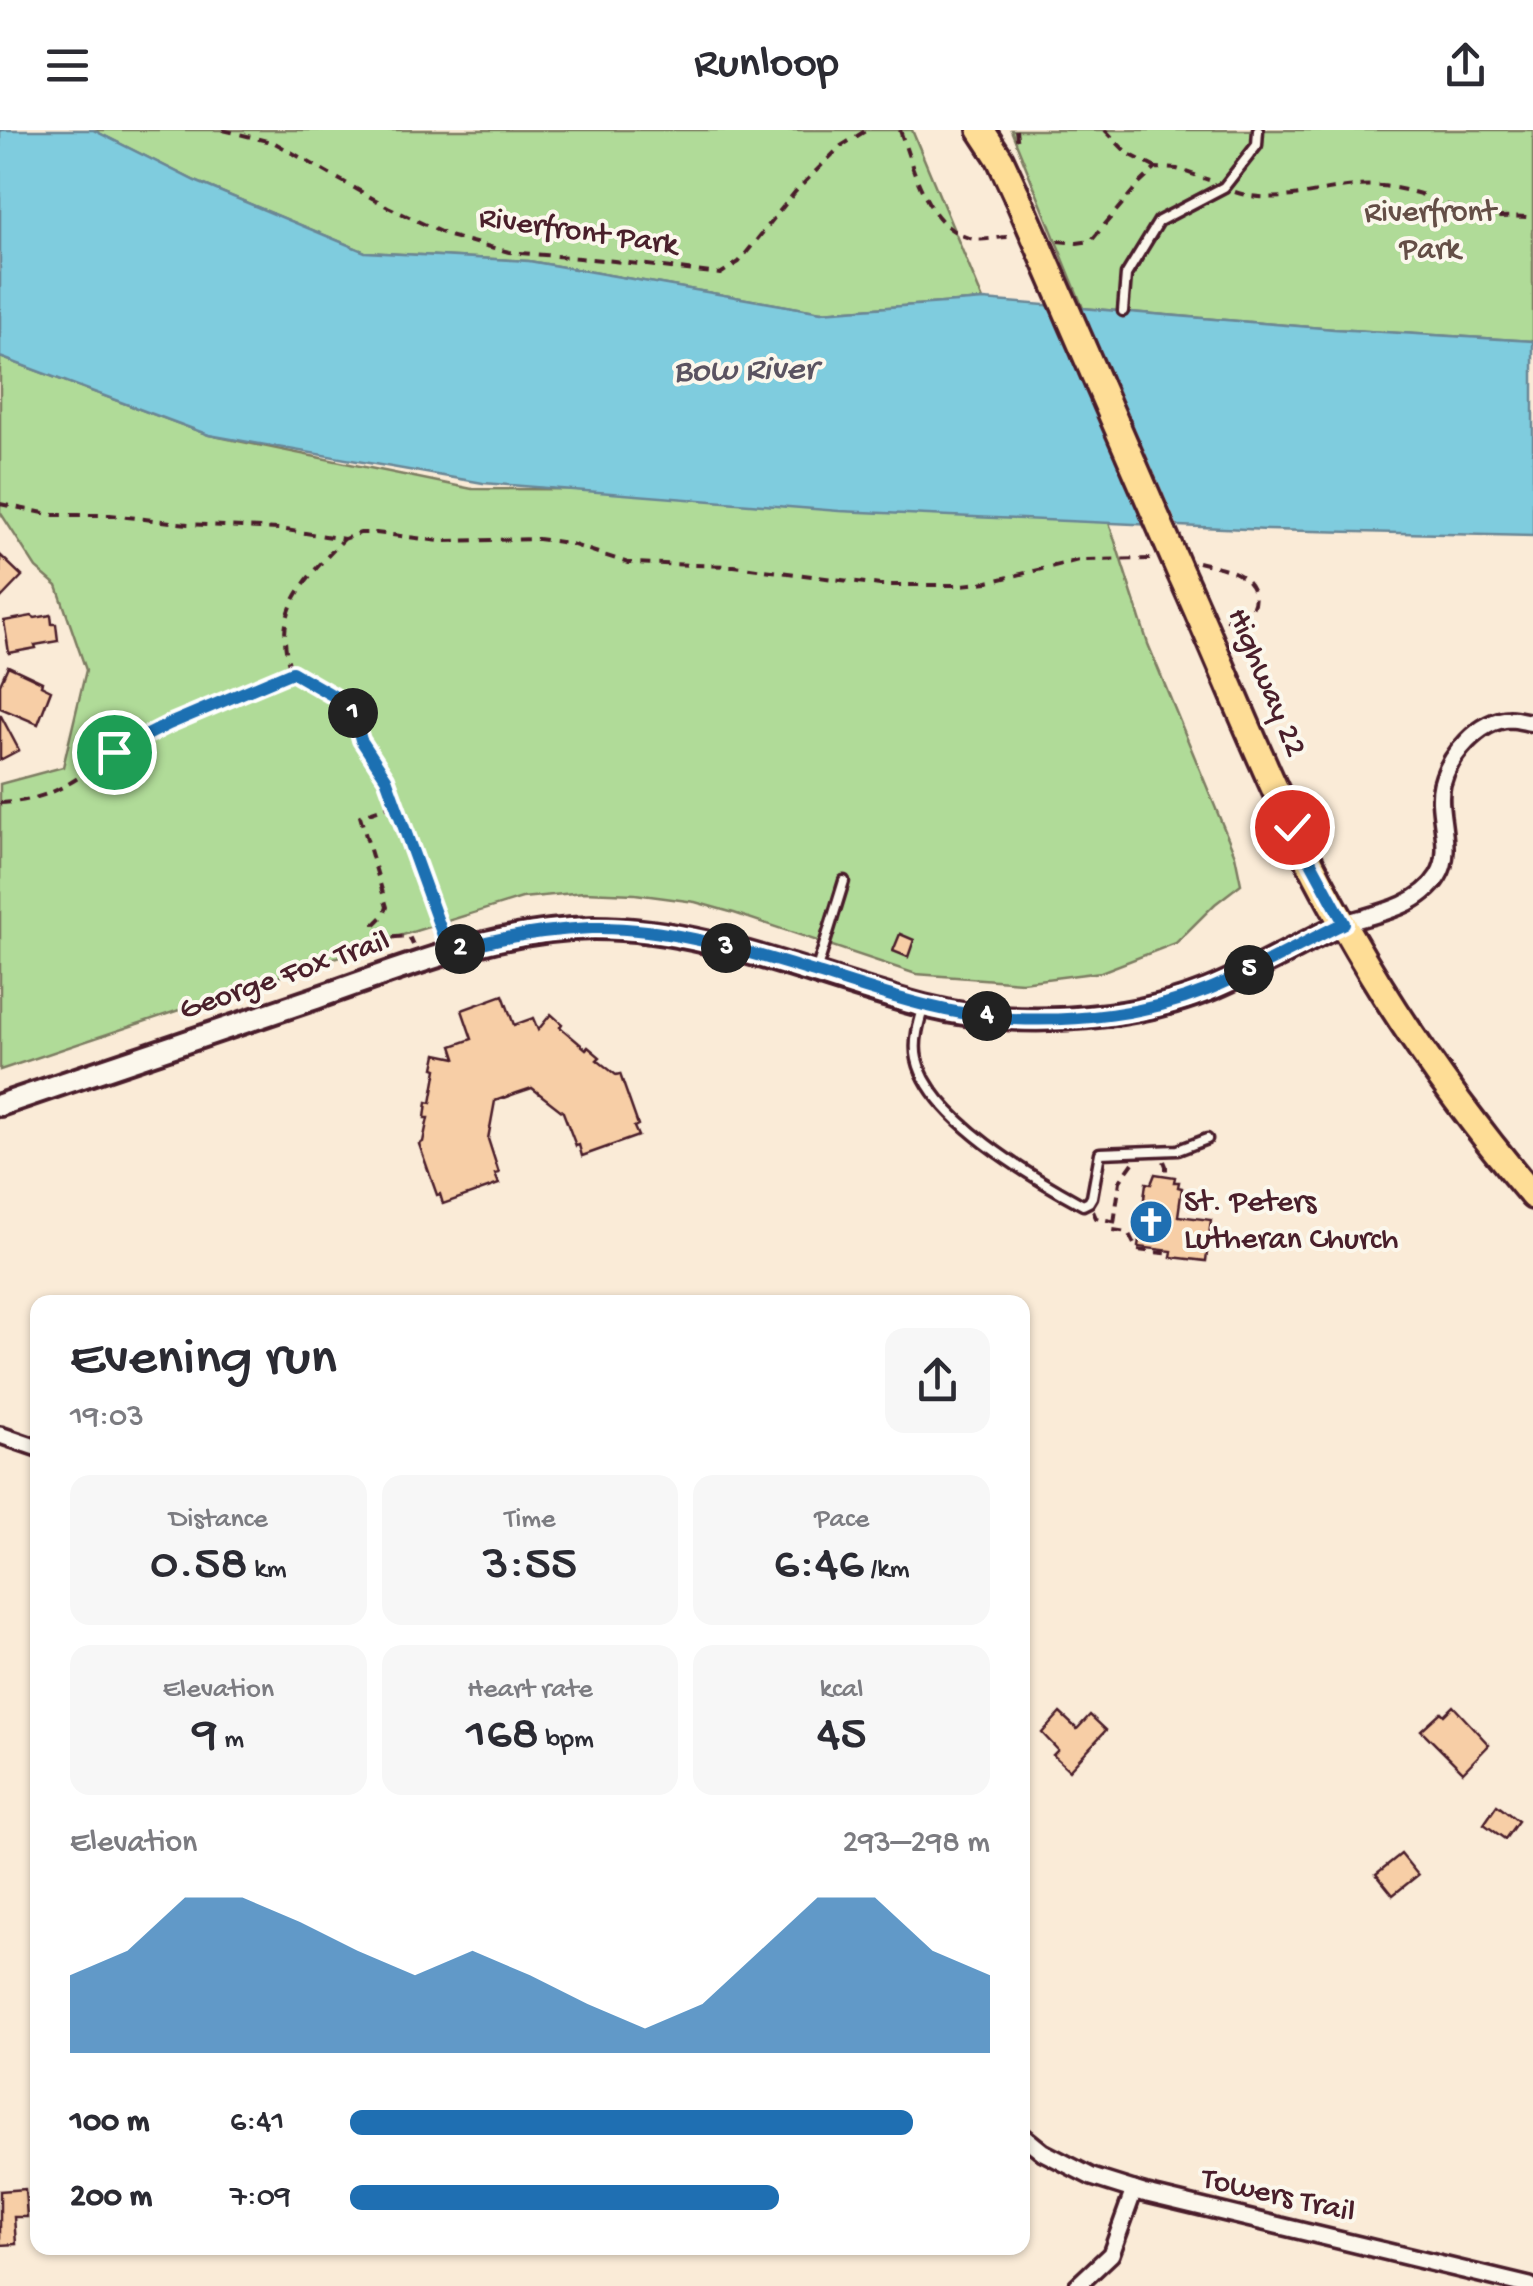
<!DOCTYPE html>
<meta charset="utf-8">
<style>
body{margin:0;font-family:"Gochi Hand",sans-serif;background:#f7f7f7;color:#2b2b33;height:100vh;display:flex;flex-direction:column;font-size:38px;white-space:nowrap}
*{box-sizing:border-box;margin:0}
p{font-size:32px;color:#7c7c81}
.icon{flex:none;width:55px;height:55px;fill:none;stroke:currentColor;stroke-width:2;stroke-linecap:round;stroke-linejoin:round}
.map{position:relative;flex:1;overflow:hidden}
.side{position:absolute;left:30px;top:1165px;width:1000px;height:960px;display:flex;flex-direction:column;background:#fff;border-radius:20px;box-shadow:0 2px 8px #0004}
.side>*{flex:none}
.pin{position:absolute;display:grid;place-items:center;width:85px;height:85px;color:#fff;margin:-42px;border:5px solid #fff;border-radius:50%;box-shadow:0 2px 10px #0007}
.km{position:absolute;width:50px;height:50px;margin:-25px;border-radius:50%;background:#222;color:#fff;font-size:28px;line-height:50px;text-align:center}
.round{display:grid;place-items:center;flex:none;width:105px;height:105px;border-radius:20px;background:#f7f7f7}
.head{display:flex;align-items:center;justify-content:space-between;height:170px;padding:0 40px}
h1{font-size:55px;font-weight:600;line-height:75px}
.metrics{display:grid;grid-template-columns:repeat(3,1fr);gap:15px;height:170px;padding:10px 40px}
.metrics div{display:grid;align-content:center;border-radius:20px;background:#f7f7f7;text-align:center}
.metrics b{font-size:50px;font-weight:600}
.metrics small{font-size:28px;font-weight:400}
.metrics p{font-size:28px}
.chart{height:280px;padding:20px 40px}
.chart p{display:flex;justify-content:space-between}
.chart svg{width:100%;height:180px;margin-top:10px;fill:#1f6fb2;opacity:.7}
ul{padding:0 40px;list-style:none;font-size:32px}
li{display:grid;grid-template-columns:160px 120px 1fr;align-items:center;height:75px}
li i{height:25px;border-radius:12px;background:#1f6fb2}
header{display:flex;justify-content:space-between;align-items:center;height:130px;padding:0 40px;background:#fff;font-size:45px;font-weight:600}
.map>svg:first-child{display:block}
</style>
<header><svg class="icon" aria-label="menu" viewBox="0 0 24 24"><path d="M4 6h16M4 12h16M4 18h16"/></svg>Runloop<svg class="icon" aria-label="share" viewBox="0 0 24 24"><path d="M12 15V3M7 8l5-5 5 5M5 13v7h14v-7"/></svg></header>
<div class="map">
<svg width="1533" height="2156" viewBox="0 0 1533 2156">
<rect width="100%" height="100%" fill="#faebd7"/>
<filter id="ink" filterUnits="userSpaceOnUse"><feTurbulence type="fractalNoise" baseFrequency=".01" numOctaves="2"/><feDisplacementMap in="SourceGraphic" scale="20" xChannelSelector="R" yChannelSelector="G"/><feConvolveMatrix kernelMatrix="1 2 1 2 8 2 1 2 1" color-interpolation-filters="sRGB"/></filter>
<g filter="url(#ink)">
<!-- green -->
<g fill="#b0db98" stroke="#7d7d62" stroke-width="2.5">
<path d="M 93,0 L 912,0 L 983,170 L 821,182 L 529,131 L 365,122 L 195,51 Z"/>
<path d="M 1011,0 L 1533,0 L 1533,211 L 1334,199 L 1083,178 Z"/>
<path d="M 0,227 L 209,305 L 472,359 L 753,360 L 1106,383 L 1148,514 L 1235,725 L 1241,754 L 1215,774 L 1176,813 L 1101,842 L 1022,852 L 916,844 L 734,783 L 695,772 L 635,764 L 584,762 L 522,768 L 409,803 L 0,940 L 0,654 L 63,637 L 86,540 L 57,456 L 36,438 L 0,382 Z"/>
</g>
<!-- water -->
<path fill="#7fccde" stroke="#6a8796" stroke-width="2.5" d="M 0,0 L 93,0 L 195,51 L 365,122 L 529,131 L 821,182 L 984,170 L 1334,199 L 1533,211 L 1533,406 L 1268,400 L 839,381 L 483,353 L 209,305 L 0,227 Z"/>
<!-- pier -->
<path fill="#faebd7" d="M 1046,170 L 1080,173 L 1180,401 L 1146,400 Z"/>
<!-- building -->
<g fill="#f7cea6" stroke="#4a1f2b" stroke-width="2.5">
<path d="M 0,425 L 22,446 L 0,469 Z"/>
<path d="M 51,485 L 52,494 L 56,494 L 58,511 L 35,515 L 36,518 L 9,523 L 4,491 L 32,486 L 35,488 Z"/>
<path d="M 8,536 L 42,552 L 41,555 L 51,560 L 38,594 L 0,578 L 0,554 Z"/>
<path d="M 0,584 L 19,620 L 0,630 Z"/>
<path d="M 900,804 L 914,810 L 908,827 L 893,821 Z"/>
<path d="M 503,865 L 514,895 L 533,888 L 538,900 L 551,884 L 562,894 L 560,897 L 586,919 L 588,917 L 600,927 L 597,930 L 616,945 L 620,944 L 638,995 L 634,997 L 638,1006 L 582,1026 L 579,1015 L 576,1016 L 563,982 L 532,958 L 517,963 L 495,971 L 488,1009 L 499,1043 L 495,1044 L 499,1054 L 443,1074 L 440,1064 L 437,1065 L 419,1014 L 423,1012 L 428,988 L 425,988 L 427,972 L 431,973 L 437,939 L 434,938 L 437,924 L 456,928 L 452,916 L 472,909 L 462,880 Z"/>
<path d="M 1155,1044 L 1175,1047 L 1174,1052 L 1179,1052 L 1178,1057 L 1182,1058 L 1178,1086 L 1211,1090 L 1206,1131 L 1171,1127 L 1172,1121 L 1138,1117 L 1146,1053 L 1151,1054 Z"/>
<path d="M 1453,1576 L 1489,1615 L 1463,1642 L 1421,1600 L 1441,1582 L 1444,1585 Z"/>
<path d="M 1060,1583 L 1077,1599 L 1090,1585 L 1106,1600 L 1069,1640 L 1053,1625 L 1058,1620 L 1042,1603 Z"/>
<path d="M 1497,1675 L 1518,1691 L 1505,1709 L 1484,1694 Z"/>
<path d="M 1401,1724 L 1418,1745 L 1393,1765 L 1376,1744 Z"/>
<path d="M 25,2059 L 27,2087 L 14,2087 L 16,2114 L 0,2115 L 0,2061 Z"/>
</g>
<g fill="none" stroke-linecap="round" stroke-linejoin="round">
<defs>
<g id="service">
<path d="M 1123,181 L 1126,145 L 1159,91 L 1224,57 L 1257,15 L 1258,0"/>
<path d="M 401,691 L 449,822"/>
<path d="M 816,842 L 844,751"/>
<path d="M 924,876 C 919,892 913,912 917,929 C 930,988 1033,1048 1083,1075 L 1089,1072 L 1092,1067 L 1100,1023 L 1178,1020 L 1207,1009"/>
</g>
<g id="minor">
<path d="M 1344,793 C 1376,784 1419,777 1438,746 C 1455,719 1435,682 1442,654 C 1449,626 1479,590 1510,589 C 1517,589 1526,592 1533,593"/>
<path d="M 0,1305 L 38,1318"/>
<path d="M 1022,2005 L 1043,2022 L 1092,2047 L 1143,2063 L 1530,2156"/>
<path d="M 1077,2156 L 1111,2124 L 1134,2060"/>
</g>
<path id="tertiary" d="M 0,975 C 105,939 210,904 316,868 C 406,837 497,799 594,798 C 708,798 815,848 924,876 C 1010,898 1125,893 1208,860 C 1254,841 1299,815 1344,793"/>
<g id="primary">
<path d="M 981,0 L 1000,29 L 1017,66"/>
<path d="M 1181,444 C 1219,527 1252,613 1292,696 C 1355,828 1438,954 1533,1066"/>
</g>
</defs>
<!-- service casing -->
<use href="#service" stroke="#4a1f2b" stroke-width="15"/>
<!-- minor casing -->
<use href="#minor" stroke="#4a1f2b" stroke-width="22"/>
<!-- tertiary casing -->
<use href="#tertiary" stroke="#4a1f2b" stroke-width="28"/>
<!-- primary casing -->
<use href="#primary" stroke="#4a1f2b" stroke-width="32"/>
<!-- path -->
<g stroke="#4a1f2b" stroke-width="4" stroke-dasharray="10 8" stroke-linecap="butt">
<path d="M 223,0 L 275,13 L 388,77 L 449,106 L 509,122 L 614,131 L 720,144 L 739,132 L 795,62 L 841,16 L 867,0"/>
<path d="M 900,0 C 913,38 928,101 974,109 C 987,111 1000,106 1014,107"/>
<path d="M 1016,0 L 1018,15"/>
<path d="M 1105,0 L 1127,23 L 1156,38"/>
<path d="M 1235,62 C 1285,79 1332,51 1382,56 C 1400,58 1419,63 1435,69 C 1447,74 1458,81 1471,85 C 1492,90 1512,84 1533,88"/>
<path d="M 1058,111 L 1077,113 L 1091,111 L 1137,56 L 1156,38 L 1177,39 L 1209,50"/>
<path d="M 0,374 L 54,385 L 110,385 L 188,394 L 279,399 L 344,409 L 360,403 L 376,403 L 440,411 L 538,409 L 568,413 L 628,433 L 734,436 L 880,455 L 962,455 L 988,452 L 1079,430 L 1153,429"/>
<path d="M 1198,432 C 1213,436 1231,438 1244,448 C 1265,465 1253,493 1226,489"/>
<path d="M 291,541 L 344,572 L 354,584 L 361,609 L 386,648 L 394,673"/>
<path d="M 0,673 C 66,670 84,638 136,610 L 291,541 C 271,480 304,451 344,409"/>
<path d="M 395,674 L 360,686 L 387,777 L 384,785 L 375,794 L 377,803 L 383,808 L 409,806 L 413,815"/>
<path d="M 1164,1031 L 1166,1036 L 1166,1046"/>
<path d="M 1133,1033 L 1120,1051 L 1113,1100 L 1128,1102 L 1137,1120 L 1172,1124"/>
<path d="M 1093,1081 L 1096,1088 L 1123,1093"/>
</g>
<!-- service -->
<use href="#service" stroke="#fbf7ec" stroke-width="8"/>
<!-- minor -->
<use href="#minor" stroke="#fbf7ec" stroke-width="15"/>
<!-- tertiary -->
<use href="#tertiary" stroke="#fbf7ec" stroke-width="20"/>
<!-- primary -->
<use href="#primary" stroke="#fedd96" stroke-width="25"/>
<defs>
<path id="primary-bridge" d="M 1017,66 L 1181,444"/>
</defs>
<!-- primary-bridge casing -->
<use href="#primary-bridge" stroke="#4a1f2b" stroke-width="32" stroke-linecap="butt"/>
<!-- primary-bridge -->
<use href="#primary-bridge" stroke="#fedd96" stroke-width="25"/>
</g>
</g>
<g fill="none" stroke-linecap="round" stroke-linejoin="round" filter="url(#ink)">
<defs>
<path id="route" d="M 114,622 L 169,594 L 292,542 L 344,572 L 354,584 L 361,610 L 386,648 L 449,822 C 495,808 543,800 591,798 C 669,796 748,822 821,844 C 884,864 947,886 1013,889 C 1077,892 1148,884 1207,860 C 1254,841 1299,815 1344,793 L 1292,697"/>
</defs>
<!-- route casing -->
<use href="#route" stroke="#fff" stroke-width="20"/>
<!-- route -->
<use href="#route" stroke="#1f6fb2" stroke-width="12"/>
</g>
<!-- icons -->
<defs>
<symbol id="church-disc" viewBox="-11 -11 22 22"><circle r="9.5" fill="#1f6fb2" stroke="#fbf7ec"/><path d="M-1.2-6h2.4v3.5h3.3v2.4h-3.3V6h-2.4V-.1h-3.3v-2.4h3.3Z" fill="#fff"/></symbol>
</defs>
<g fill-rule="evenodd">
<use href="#church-disc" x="1126" y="1067" width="50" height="50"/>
</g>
<g text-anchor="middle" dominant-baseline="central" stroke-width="8" stroke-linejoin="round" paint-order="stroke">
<!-- park labels -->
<g font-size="32" fill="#644e46" stroke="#fbf7ec">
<text x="1430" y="84">Riverfront<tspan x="1430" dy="37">Park</tspan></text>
</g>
<!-- street labels -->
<g font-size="32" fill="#4a1f2b" stroke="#fbf7ec">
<text transform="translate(578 103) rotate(8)">Riverfront Park</text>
<text transform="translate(1265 553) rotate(67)">Highway 22</text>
<text transform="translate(285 847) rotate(-19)">George Fox Trail</text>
<text transform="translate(1278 2067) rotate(13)">Towers Trail</text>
</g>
<!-- poi labels -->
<g font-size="32" fill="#4a1f2b" stroke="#fbf7ec" text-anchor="start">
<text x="1184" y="1074">St. Peters<tspan x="1184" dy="37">Lutheran Church</tspan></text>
</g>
<!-- water labels -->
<g font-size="35" font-style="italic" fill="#5a5361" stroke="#fbf7ec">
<text transform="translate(745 242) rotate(-1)">Bow River</text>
</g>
</g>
</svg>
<div class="pin" style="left:114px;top:622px;background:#1e9e55"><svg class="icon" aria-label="arrive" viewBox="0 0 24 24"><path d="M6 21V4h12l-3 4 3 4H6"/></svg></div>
<div class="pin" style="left:1292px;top:697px;background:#d93025"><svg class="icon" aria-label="check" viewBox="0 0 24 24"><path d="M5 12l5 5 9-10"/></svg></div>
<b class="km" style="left:353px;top:583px">1</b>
<b class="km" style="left:460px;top:819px">2</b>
<b class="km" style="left:726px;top:818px">3</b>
<b class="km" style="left:987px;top:886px">4</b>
<b class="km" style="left:1249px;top:840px">5</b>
<section class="side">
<div class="head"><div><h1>Evening run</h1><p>19:03</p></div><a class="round"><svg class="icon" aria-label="share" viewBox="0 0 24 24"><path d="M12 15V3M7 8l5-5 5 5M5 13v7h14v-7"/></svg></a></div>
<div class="metrics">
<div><p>Distance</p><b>0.58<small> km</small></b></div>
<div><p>Time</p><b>3:55</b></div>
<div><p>Pace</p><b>6:46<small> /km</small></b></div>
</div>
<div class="metrics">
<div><p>Elevation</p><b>9<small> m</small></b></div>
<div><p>Heart rate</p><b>168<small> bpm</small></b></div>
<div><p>kcal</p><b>45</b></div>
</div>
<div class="chart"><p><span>Elevation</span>293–298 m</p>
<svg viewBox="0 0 160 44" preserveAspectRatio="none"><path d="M0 44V25L10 19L20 6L30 6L40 12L50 19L60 25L70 19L80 25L90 32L100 38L110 32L120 19L130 6L140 6L150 19L160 25V44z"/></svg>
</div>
<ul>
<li><b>100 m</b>6:41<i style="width:88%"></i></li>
<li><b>200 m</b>7:09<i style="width:67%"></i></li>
</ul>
</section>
</div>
